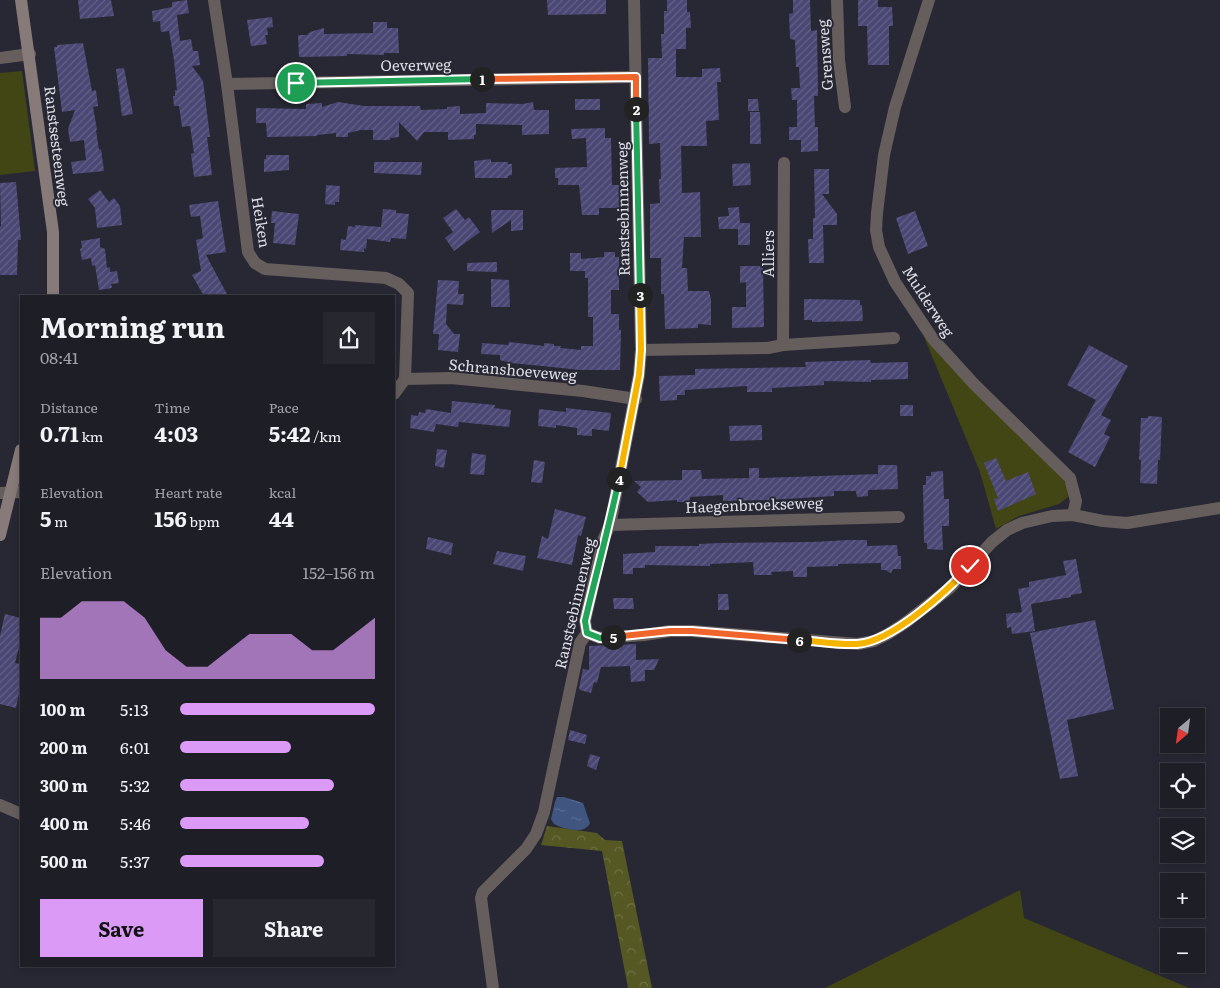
<!DOCTYPE html>
<meta charset="utf-8">
<style>
body{margin:0;font-family:Literata,serif;background:#26272f;color:#f1f3f6;height:100vh;display:flex;flex-direction:column;font-size:19px;white-space:nowrap}
*{box-sizing:border-box;margin:0}
p{font-size:16px;color:#a1a2a7}
.icon{flex:none;width:28px;height:28px;fill:none;stroke:currentColor;stroke-width:2;stroke-linecap:round;stroke-linejoin:round}
.map{position:relative;flex:1;overflow:hidden}
.side{position:absolute;left:20px;top:295px;width:375px;height:672px;display:flex;flex-direction:column;background:#1e1e27;border-radius:0px;box-shadow:0 2px 8px #0003,0 0 0 1px #3c3c44}
.side>*{flex:none}
.needle{width:32px;rotate:209deg}
.fabs{position:absolute;left:1160px;top:708px;display:grid;gap:10px}
.fabs a{display:grid;place-items:center;width:45px;height:45px;border-radius:0px;background:#1e1e27;box-shadow:0 2px 8px #0003,0 0 0 1px #3c3c44;font-size:25px}
.pin{position:absolute;display:grid;place-items:center;width:42px;height:42px;color:#fff;margin:-21px;border:2px solid #fff;border-radius:50%;box-shadow:0 1px 5px #0007}
.km{position:absolute;width:25px;height:25px;margin:-12px;border-radius:50%;background:#222;color:#fff;font-size:14px;line-height:25px;text-align:center}
.round{display:grid;place-items:center;flex:none;width:52px;height:52px;border-radius:0px;background:#26272f}
.overview{display:flex;align-items:center;justify-content:space-between;height:85px;padding:0 20px}
h1{font-size:28px;font-weight:700;line-height:38px}
.figures{display:grid;grid-template-columns:repeat(3,1fr);gap:8px;height:85px;padding:5px 20px}
.figures div{display:grid;align-content:center}
.figures b{font-size:21px;font-weight:700}
.figures small{font-size:14px;font-weight:400}
.figures p{font-size:14px}
.chart{height:140px;padding:10px 20px}
.chart p{display:flex;justify-content:space-between}
.chart svg{width:100%;height:90px;margin-top:5px;fill:#da9af6;opacity:.7}
.button{display:flex;gap:10px;margin-top:auto;padding:10px 20px}
.button a{flex:1;height:58px;border-radius:0px;background:#da9af6;color:#111;font-size:20px;font-weight:700;line-height:58px;text-align:center}
.button a+a{background:#26272f;color:#f1f3f6}
ul{padding:0 20px;list-style:none;font-size:16px}
li{display:grid;grid-template-columns:80px 60px 1fr;align-items:center;height:38px}
li i{height:12px;border-radius:6px;background:#da9af6}
.map>svg:first-child{display:block}
</style>
<div class="map">
<svg width="1220" height="988" viewBox="0 0 1220 988">
<defs>
<pattern id="forest-crowns" width="20" height="18" patternUnits="userSpaceOnUse" patternTransform="scale(1.25)"><rect width="20" height="18" fill="#555823"/><path d="M2 6a3 3 0 1 1 6 0M12 15a3 3 0 1 1 6 0" fill="none" stroke="#6d7043"/></pattern>
<pattern id="water-ripples" width="26" height="14" patternUnits="userSpaceOnUse" patternTransform="scale(1.25)"><rect width="26" height="14" fill="#405681"/><path d="M2 4q2-2 4 0t4 0M15 11q2-2 4 0t4 0" fill="none" stroke="#5b6e93"/></pattern>
<pattern id="building-hatch" width="6" height="6" patternUnits="userSpaceOnUse" patternTransform="scale(1.25)"><rect width="6" height="6" fill="#4a4774"/><path d="M-1 1l2-2M0 6l6-6M5 7l2-2" fill="none" stroke="#646188"/></pattern>
</defs>
<rect width="100%" height="100%" fill="#282834"/>
<!-- grass -->
<g fill="#424614">
<path d="M 22,71 L 35,171 L 0,175 L 0,73 Z"/>
<path d="M 924,337 L 1056,468 L 1067,486 L 1068,497 L 1059,504 L 1019,516 L 996,529 L 980,472 Z"/>
<path d="M 1020,890 L 1024,918 L 1189,988 L 825,988 Z"/>
</g>
<!-- forest -->
<path fill="url(#forest-crowns)" d="M 547,826 L 597,833 L 605,840 L 622,841 L 652,988 L 628,988 L 602,851 L 541,845 Z"/>
<!-- water -->
<path fill="url(#water-ripples)" d="M 557,797 L 564,797 L 583,803 L 590,823 C 585,835 564,829 554,824 L 551,819 L 555,802 Z"/>
<!-- building -->
<g fill="url(#building-hatch)">
<path d="M 78,0 L 111,0 L 114,16 L 80,19 Z"/>
<path d="M 187,0 L 189,13 L 177,15 L 180,41 L 191,39 L 193,51 L 198,51 L 200,65 L 192,66 L 203,81 L 210,137 L 207,137 L 212,175 L 194,177 L 191,154 L 194,153 L 190,126 L 182,127 L 179,106 L 174,106 L 173,96 L 175,96 L 175,90 L 177,90 L 174,60 L 169,31 L 161,32 L 160,21 L 153,22 L 152,11 L 172,7 L 172,2 Z"/>
<path d="M 547,0 L 606,0 L 606,14 L 548,15 Z"/>
<path d="M 667,0 L 687,0 L 687,12 L 690,12 L 691,28 L 686,28 L 686,49 L 676,49 L 676,77 L 702,77 L 702,69 L 720,68 L 721,82 L 717,82 L 719,120 L 706,121 L 707,146 L 681,146 L 682,193 L 700,192 L 701,237 L 684,237 L 682,268 L 687,268 L 688,291 L 709,291 L 711,299 L 711,325 L 698,324 L 698,328 L 665,329 L 664,294 L 661,294 L 661,258 L 650,258 L 650,204 L 660,203 L 659,179 L 661,179 L 660,143 L 649,144 L 648,58 L 662,58 L 661,34 L 664,34 L 664,11 L 667,11 Z"/>
<path d="M 793,0 L 810,0 L 811,31 L 817,30 L 818,96 L 814,96 L 815,127 L 818,127 L 818,151 L 801,152 L 801,140 L 789,140 L 789,127 L 797,127 L 797,100 L 792,100 L 791,88 L 800,88 L 799,67 L 796,67 L 795,40 L 790,39 L 789,14 L 793,13 Z"/>
<path d="M 858,0 L 878,0 L 878,7 L 892,7 L 893,26 L 889,26 L 889,65 L 868,65 L 867,26 L 858,26 Z"/>
<path d="M 272,17 L 273,27 L 267,28 L 268,35 L 265,35 L 267,44 L 251,46 L 247,20 Z"/>
<path d="M 373,22 L 387,22 L 387,28 L 398,28 L 399,53 L 384,53 L 384,55 L 347,54 L 347,56 L 299,57 L 298,35 L 307,35 L 310,32 L 324,28 L 324,34 L 373,33 Z"/>
<path d="M 83,43 L 92,91 L 96,90 L 98,106 L 93,107 L 97,130 L 96,130 L 99,150 L 101,149 L 104,171 L 73,174 L 71,162 L 86,160 L 84,140 L 70,142 L 68,129 L 75,110 L 62,112 L 54,47 L 57,47 L 57,45 Z"/>
<path d="M 124,68 L 133,114 L 122,116 L 116,69 Z"/>
<rect x="575" y="99" width="25" height="11"/>
<path d="M 748,99 L 758,99 L 759,111 L 748,111 Z"/>
<path d="M 338,102 L 364,106 L 420,106 L 421,110 L 447,109 L 447,107 L 460,106 L 460,114 L 486,113 L 486,103 L 523,104 L 533,102 L 534,110 L 549,110 L 549,134 L 522,135 L 522,125 L 476,124 L 476,135 L 474,135 L 474,139 L 448,140 L 448,132 L 424,132 L 417,141 L 399,122 L 399,137 L 390,138 L 390,140 L 373,140 L 373,130 L 361,130 L 348,133 L 348,137 L 336,137 L 336,133 L 317,135 L 317,136 L 267,137 L 266,123 L 256,123 L 256,108 L 306,109 L 306,104 L 322,103 L 322,107 Z"/>
<path d="M 750,112 L 760,112 L 761,144 L 750,144 Z"/>
<path d="M 605,128 L 605,138 L 611,138 L 612,185 L 619,185 L 619,208 L 599,208 L 599,215 L 582,215 L 579,185 L 558,185 L 558,178 L 555,178 L 555,168 L 587,167 L 586,138 L 572,139 L 571,129 Z"/>
<path d="M 266,155 L 289,155 L 289,170 L 264,172 L 264,159 L 266,159 Z"/>
<path d="M 491,159 L 491,162 L 508,162 L 508,164 L 512,164 L 512,175 L 508,176 L 508,178 L 475,178 L 474,161 Z"/>
<path d="M 374,162 L 422,162 L 421,175 L 374,173 Z"/>
<path d="M 750,163 L 751,185 L 733,186 L 732,164 Z"/>
<path d="M 814,169 L 829,169 L 829,194 L 822,194 L 837,214 L 837,225 L 823,225 L 824,263 L 809,263 L 808,239 L 813,239 L 813,218 L 815,218 Z"/>
<path d="M 16,182 L 21,240 L 18,240 L 17,275 L 0,275 L 0,226 L 1,226 L 0,183 Z"/>
<path d="M 326,185 L 340,186 L 339,202 L 335,202 L 335,205 L 325,204 Z"/>
<path d="M 100,190 L 109,202 L 114,198 L 120,206 L 122,225 L 97,228 L 95,208 L 88,199 Z"/>
<path d="M 218,201 L 226,252 L 206,255 L 228,296 L 204,296 L 192,275 L 201,271 L 196,240 L 203,238 L 200,216 L 191,217 L 189,205 Z"/>
<path d="M 739,207 L 740,223 L 750,223 L 750,245 L 738,245 L 738,229 L 719,229 L 718,217 L 729,216 L 728,208 Z"/>
<path d="M 383,209 L 396,210 L 396,213 L 409,214 L 406,239 L 391,238 L 390,242 L 367,239 L 366,249 L 364,248 L 364,252 L 340,250 L 341,239 L 346,240 L 348,226 L 355,227 L 355,225 L 381,227 Z"/>
<path d="M 456,209 L 465,220 L 469,217 L 480,232 L 454,251 L 445,238 L 453,232 L 443,218 Z"/>
<path d="M 491,210 L 524,210 L 523,211 L 523,230 L 511,231 L 511,220 L 492,233 Z"/>
<path d="M 272,211 L 299,214 L 295,245 L 273,243 L 275,223 L 271,223 Z"/>
<path d="M 915,211 L 928,246 L 908,254 L 896,218 Z"/>
<path d="M 100,238 L 100,247 L 105,249 L 107,268 L 110,267 L 110,272 L 117,271 L 119,283 L 111,284 L 112,288 L 99,290 L 95,265 L 92,266 L 91,258 L 82,260 L 80,249 L 82,248 L 81,241 Z"/>
<path d="M 604,252 L 615,252 L 615,257 L 619,257 L 619,290 L 611,290 L 611,314 L 619,314 L 619,330 L 621,330 L 620,370 L 580,370 L 542,366 L 511,363 L 500,360 L 500,355 L 481,354 L 482,343 L 508,345 L 509,342 L 544,346 L 544,343 L 554,344 L 554,346 L 561,346 L 560,348 L 581,350 L 581,346 L 593,346 L 593,317 L 588,317 L 588,278 L 585,278 L 585,271 L 570,271 L 570,253 L 581,253 L 581,259 L 604,257 Z"/>
<path d="M 497,262 L 497,272 L 467,271 L 467,263 Z"/>
<path d="M 740,266 L 763,266 L 764,327 L 732,328 L 732,307 L 746,307 L 746,282 L 740,283 Z"/>
<path d="M 491,279 L 509,280 L 510,307 L 491,307 Z"/>
<path d="M 438,280 L 459,281 L 458,294 L 464,294 L 463,305 L 447,304 L 446,324 L 454,334 L 460,334 L 458,352 L 438,350 L 439,334 L 433,334 Z"/>
<path d="M 804,299 L 860,300 L 860,305 L 862,305 L 863,321 L 812,322 L 812,320 L 804,320 Z"/>
<path d="M 1089,345 L 1128,366 L 1101,415 L 1111,420 L 1104,434 L 1110,437 L 1095,467 L 1068,452 L 1096,400 L 1067,385 Z"/>
<path d="M 870,360 L 871,363 L 908,362 L 908,379 L 871,380 L 871,382 L 824,381 L 824,385 L 772,388 L 772,392 L 747,392 L 747,386 L 685,390 L 685,395 L 677,395 L 677,400 L 660,401 L 659,376 L 695,375 L 695,369 L 806,367 L 805,362 Z"/>
<path d="M 452,401 L 495,405 L 494,408 L 511,410 L 509,427 L 459,422 L 458,427 L 436,424 L 434,432 L 410,428 L 411,415 L 418,416 L 419,412 L 425,413 L 426,409 L 451,413 Z"/>
<rect x="900" y="405" width="13" height="11"/>
<path d="M 566,408 L 611,413 L 609,431 L 592,429 L 592,436 L 577,435 L 577,428 L 556,425 L 556,428 L 538,426 L 539,409 L 566,412 Z"/>
<path d="M 1148,416 L 1162,417 L 1160,460 L 1158,460 L 1157,484 L 1140,483 L 1141,460 L 1139,460 L 1141,418 L 1148,418 Z"/>
<path d="M 762,425 L 762,440 L 730,441 L 729,426 Z"/>
<path d="M 437,449 L 447,450 L 444,468 L 435,466 Z"/>
<path d="M 472,453 L 486,455 L 484,475 L 470,474 Z"/>
<path d="M 996,458 L 1006,481 L 1028,472 L 1036,494 L 998,511 L 994,499 L 998,498 L 984,463 Z"/>
<path d="M 534,460 L 545,462 L 542,483 L 531,482 Z"/>
<path d="M 878,465 L 897,465 L 898,489 L 868,490 L 868,496 L 857,497 L 856,491 L 834,491 L 834,496 L 768,500 L 723,501 L 723,495 L 690,497 L 690,502 L 677,502 L 677,500 L 648,502 L 637,492 L 641,487 L 634,481 L 682,480 L 682,470 L 701,470 L 702,479 L 749,478 L 749,468 L 759,468 L 759,478 L 878,474 Z"/>
<path d="M 943,471 L 944,499 L 949,499 L 949,526 L 942,526 L 943,550 L 927,549 L 927,543 L 924,543 L 923,485 L 926,485 L 926,476 L 931,476 L 931,472 Z"/>
<path d="M 555,509 L 586,517 L 581,536 L 578,535 L 572,565 L 537,558 L 542,536 L 548,539 Z"/>
<path d="M 428,537 L 453,543 L 451,555 L 426,549 Z"/>
<path d="M 849,540 L 867,540 L 867,546 L 897,545 L 898,556 L 901,556 L 901,569 L 893,569 L 891,573 L 885,570 L 881,570 L 881,563 L 838,564 L 838,566 L 807,567 L 807,577 L 793,577 L 793,571 L 771,572 L 772,575 L 754,575 L 753,562 L 710,564 L 710,566 L 645,565 L 645,568 L 633,568 L 633,574 L 623,574 L 623,554 L 655,552 L 655,546 L 699,546 L 699,544 L 721,543 L 812,542 Z"/>
<path d="M 497,551 L 526,556 L 523,571 L 493,564 Z"/>
<path d="M 1076,559 L 1082,593 L 1071,595 L 1071,597 L 1031,604 L 1035,631 L 1012,634 L 1011,627 L 1007,628 L 1006,614 L 1022,612 L 1018,589 L 1029,587 L 1029,582 L 1066,575 L 1063,561 Z"/>
<path d="M 718,594 L 728,594 L 729,610 L 718,610 Z"/>
<path d="M 613,598 L 633,598 L 634,609 L 614,609 Z"/>
<path d="M 5,614 L 21,618 L 21,639 L 15,663 L 21,664 L 21,683 L 16,708 L 0,704 L 0,636 Z"/>
<path d="M 1095,620 L 1114,709 L 1067,720 L 1078,776 L 1060,779 L 1030,633 Z"/>
<path d="M 636,644 L 636,660 L 659,659 L 654,670 L 645,670 L 645,681 L 631,682 L 630,666 L 601,667 L 597,683 L 594,682 L 591,693 L 580,690 L 579,688 L 583,669 L 589,670 L 589,646 Z"/>
<path d="M 570,730 L 587,735 L 585,744 L 568,740 Z"/>
<path d="M 590,754 L 600,757 L 596,770 L 587,766 Z"/>
</g>
<g fill="none" stroke-linecap="round" stroke-linejoin="round">
<!-- street -->
<g stroke="#655e5c" stroke-width="12">
<path d="M 214,0 L 227,84 L 248,252 L 255,263 L 265,269 L 386,278 L 399,284 L 408,293 L 405,379"/>
<path d="M 837,0 L 839,60 L 845,107"/>
<path d="M 929,0 L 895,107 L 884,155 L 877,213 L 876,230 L 879,247 L 895,282 L 933,339 L 974,384 L 1070,478 L 1076,501 L 1073,515"/>
<path d="M 0,58 L 30,54"/>
<path d="M 227,84 L 635,77"/>
<path d="M 783,345 L 784,163"/>
<path d="M 641,350 L 768,348 L 783,345 L 894,338"/>
<path d="M 394,394 L 405,379 L 451,378 L 583,391 L 636,399"/>
<path d="M 0,493 L 21,492"/>
<path d="M 610,525 L 899,517"/>
<path d="M 587,633 L 600,638 L 644,635 L 670,631 L 692,631 L 858,644 L 874,641 L 888,634 L 905,623 L 950,588 L 992,542 L 1007,530 L 1022,523 L 1052,516 L 1073,515 L 1103,521 L 1127,523 L 1220,508"/>
<path d="M 0,805 L 21,814"/>
<path d="M 493,988 L 481,898 L 483,892 L 526,849 L 536,834 L 544,812 L 580,643 L 587,633 L 585,621 L 603,540 L 610,525 L 639,375 L 641,350 L 634,0"/>
</g>
<!-- secondary -->
<g stroke="#877b79" stroke-width="12">
<path d="M 21,0 L 53,232 L 53,296"/>
<path d="M 0,535 L 21,450"/>
</g>
</g>
<g fill="none" stroke-linecap="round" stroke-linejoin="round">
<defs>
<path id="split-1" d="M 296,83 L 482,79"/>
<path id="split-2" d="M 482,79 L 636,77 L 636,109"/>
<path id="split-3" d="M 636,109 L 640,295"/>
<path id="split-4" d="M 619,479 L 639,375 L 641,350 L 640,295"/>
<path id="split-5" d="M 613,637 L 600,638 L 587,633 L 585,621 C 596,574 609,527 619,479"/>
<path id="split-6" d="M 613,637 L 670,631 L 692,631 L 799,640"/>
<path id="split-7" d="M 799,640 C 818,641 838,645 857,644 C 892,642 947,591 970,566"/>
</defs>
<!-- split-1 casing -->
<use href="#split-1" stroke="#fff" stroke-width="10"/>
<!-- split-2 casing -->
<use href="#split-2" stroke="#fff" stroke-width="10"/>
<!-- split-3 casing -->
<use href="#split-3" stroke="#fff" stroke-width="10"/>
<!-- split-4 casing -->
<use href="#split-4" stroke="#fff" stroke-width="10"/>
<!-- split-5 casing -->
<use href="#split-5" stroke="#fff" stroke-width="10"/>
<!-- split-6 casing -->
<use href="#split-6" stroke="#fff" stroke-width="10"/>
<!-- split-7 casing -->
<use href="#split-7" stroke="#fff" stroke-width="10"/>
<!-- split-1 -->
<use href="#split-1" stroke="#22a559" stroke-width="6"/>
<!-- split-2 -->
<use href="#split-2" stroke="#f0652b" stroke-width="6"/>
<!-- split-3 -->
<use href="#split-3" stroke="#22a559" stroke-width="6"/>
<!-- split-4 -->
<use href="#split-4" stroke="#f5b400" stroke-width="6"/>
<!-- split-5 -->
<use href="#split-5" stroke="#22a559" stroke-width="6"/>
<!-- split-6 -->
<use href="#split-6" stroke="#f0652b" stroke-width="6"/>
<!-- split-7 -->
<use href="#split-7" stroke="#f5b400" stroke-width="6"/>
</g>
<g text-anchor="middle" dominant-baseline="central" stroke-width="4" stroke-linejoin="round" paint-order="stroke">
<!-- street labels -->
<g font-size="15" fill="#dddde5" stroke="#282834">
<text transform="translate(824 55) rotate(-94)">Grensweg</text>
<text transform="translate(416 64) rotate(-1)">Oeverweg</text>
<text transform="translate(58 146) rotate(83)">Ranstsesteenweg</text>
<text transform="translate(622 209) rotate(-91)">Ranstsebinnenweg</text>
<text transform="translate(262 222) rotate(81)">Heiken</text>
<text transform="translate(767 254) rotate(-90)">Alliers</text>
<text transform="translate(929 301) rotate(57)">Mulderweg</text>
<text transform="translate(513 369) rotate(5)">Schranshoeveweg</text>
<text transform="translate(754 504) rotate(-2)">Haegenbroekseweg</text>
<text transform="translate(574 603) rotate(-77)">Ranstsebinnenweg</text>
</g>
</g>
</svg>
<div class="fabs">
<a><svg class="needle" viewBox="-14 -14 28 28"><path d="M0-13l5 13h-10z" fill="#e53935"/><path d="M0 13l5-13h-10z" fill="#a1a2a7"/></svg></a>
<a><svg class="icon" aria-label="locate" viewBox="0 0 24 24"><circle cx="12" cy="12" r="6"/><path d="M12 2v4M12 18v4M2 12h4M18 12h4"/></svg></a>
<a><svg class="icon" aria-label="layers" viewBox="0 0 24 24"><path d="M12 4l9 5-9 5-9-5zM3 14l9 5 9-5"/></svg></a>
<a>+</a>
<a>−</a>
</div>
<div class="pin" style="left:296px;top:83px;background:#1e9e55"><svg class="icon" aria-label="arrive" viewBox="0 0 24 24"><path d="M6 21V4h12l-3 4 3 4H6"/></svg></div>
<div class="pin" style="left:970px;top:566px;background:#d93025"><svg class="icon" aria-label="check" viewBox="0 0 24 24"><path d="M5 12l5 5 9-10"/></svg></div>
<b class="km" style="left:482px;top:79px">1</b>
<b class="km" style="left:636px;top:109px">2</b>
<b class="km" style="left:640px;top:295px">3</b>
<b class="km" style="left:619px;top:479px">4</b>
<b class="km" style="left:613px;top:637px">5</b>
<b class="km" style="left:799px;top:640px">6</b>
<section class="side">
<div class="overview"><div><h1>Morning run</h1><p>08:41</p></div><a class="round"><svg class="icon" aria-label="share" viewBox="0 0 24 24"><path d="M12 15V3M7 8l5-5 5 5M5 13v7h14v-7"/></svg></a></div>
<div class="figures">
<div><p>Distance</p><b>0.71<small> km</small></b></div>
<div><p>Time</p><b>4:03</b></div>
<div><p>Pace</p><b>5:42<small> /km</small></b></div>
</div>
<div class="figures">
<div><p>Elevation</p><b>5<small> m</small></b></div>
<div><p>Heart rate</p><b>156<small> bpm</small></b></div>
<div><p>kcal</p><b>44</b></div>
</div>
<div class="chart"><p><span>Elevation</span>152–156 m</p>
<svg viewBox="0 0 160 44" preserveAspectRatio="none"><path d="M0 44V14L10 14L20 6L30 6L40 6L50 14L60 30L70 38L80 38L90 30L100 22L110 22L120 22L130 30L140 30L150 22L160 14V44z"/></svg>
</div>
<ul>
<li><b>100 m</b>5:13<i style="width:100%"></i></li>
<li><b>200 m</b>6:01<i style="width:57%"></i></li>
<li><b>300 m</b>5:32<i style="width:79%"></i></li>
<li><b>400 m</b>5:46<i style="width:66%"></i></li>
<li><b>500 m</b>5:37<i style="width:74%"></i></li>
</ul>
<div class="button"><a>Save</a><a>Share</a></div>
</section>
</div>
